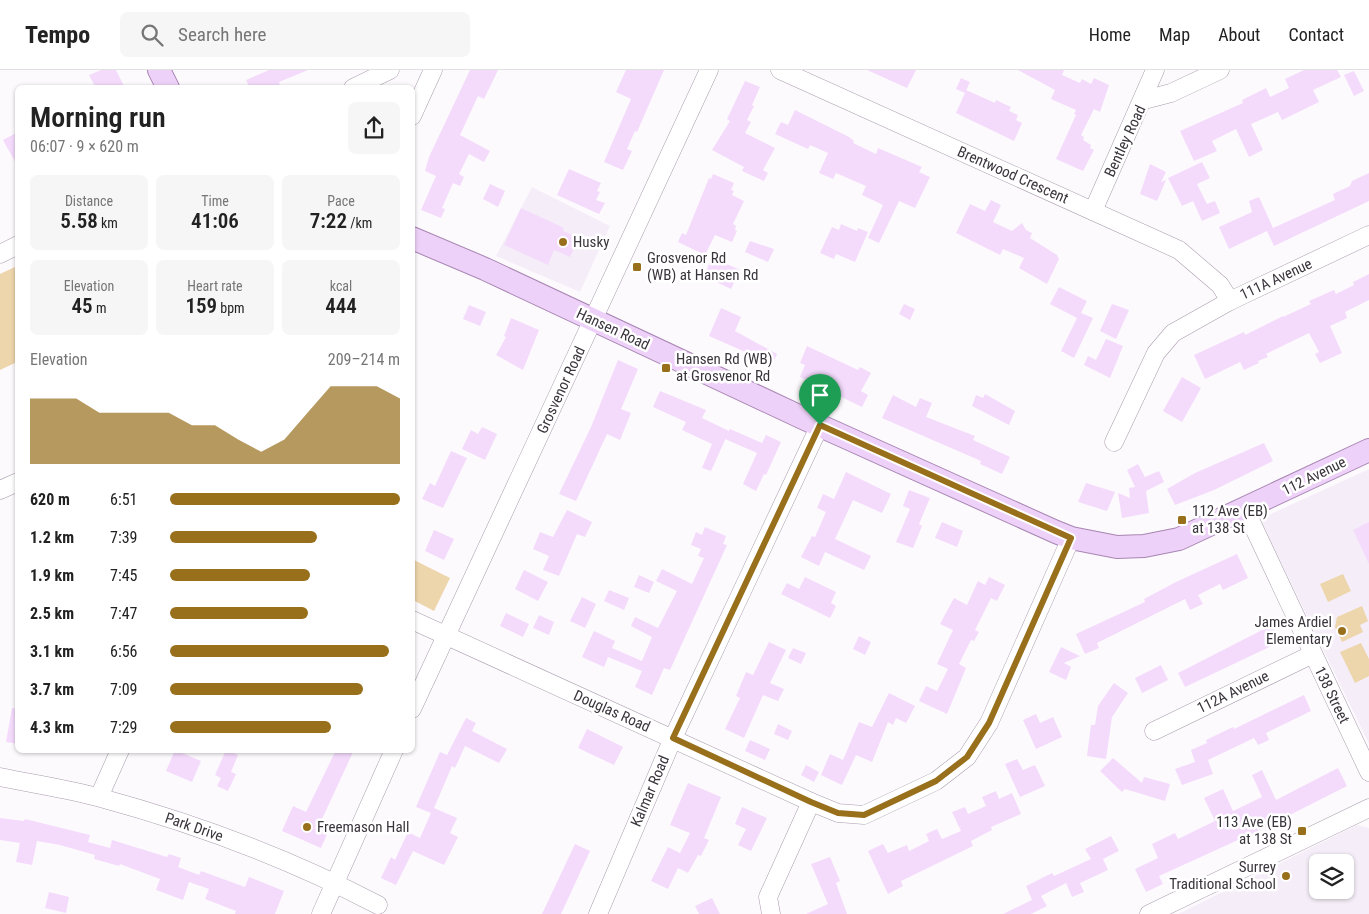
<!DOCTYPE html>
<meta charset="utf-8">
<style>
body{margin:0;font-family:"Roboto Condensed",sans-serif;background:#f6f6f6;color:#222;height:100vh;display:flex;flex-direction:column;font-size:19px;white-space:nowrap}
*{box-sizing:border-box;margin:0}
p{font-size:16px;color:#767676}
.icon{flex:none;width:28px;height:28px;fill:none;stroke:currentColor;stroke-width:2;stroke-linecap:round;stroke-linejoin:round}
.map{position:relative;flex:1;overflow:hidden}
.panel{position:absolute;left:15px;top:15px;width:400px;height:668px;display:flex;flex-direction:column;background:#fff;border-radius:8px;box-shadow:0 1px 4px #0004}
.panel>*{flex:none}
.controls{position:absolute;left:1309px;top:784px;display:grid;gap:10px}
.controls a{display:grid;place-items:center;width:45px;height:45px;border-radius:8px;background:#fff;box-shadow:0 1px 4px #0004;font-size:25px}
.pin{position:absolute;display:grid;place-items:center;width:42px;height:42px;color:#fff;margin:-51px -21px;border-radius:50% 50% 50% 0;rotate:-45deg;box-shadow:0 0 5px #0007}
.pin .icon{rotate:45deg}
.round{display:grid;place-items:center;flex:none;width:52px;height:52px;border-radius:8px;background:#f6f6f6}
.overview{display:flex;align-items:center;justify-content:space-between;height:85px;padding:0 15px}
h1{font-size:28px;font-weight:600;line-height:38px}
.figures{display:grid;grid-template-columns:repeat(3,1fr);gap:8px;height:85px;padding:5px 15px}
.figures div{display:grid;align-content:center;border-radius:8px;background:#f6f6f6;text-align:center}
.figures b{font-size:21px;font-weight:600}
.figures small{font-size:14px;font-weight:400}
.figures p{font-size:14px}
.chart{height:140px;padding:10px 15px}
.chart p{display:flex;justify-content:space-between}
.chart svg{width:100%;height:90px;margin-top:5px;fill:#986f1b;opacity:.7}
ul{padding:0 15px;list-style:none;font-size:16px}
li{display:grid;grid-template-columns:80px 60px 1fr;align-items:center;height:38px}
li i{height:12px;border-radius:6px;background:#986f1b}
header{display:flex;align-items:center;gap:30px;box-sizing:border-box;height:70px;padding:0 25px;background:#fff;border-bottom:1px solid #e0e0e0}
header strong{font-size:24px}
nav{display:flex;gap:28px;margin-inline-start:auto;font-size:18px}
.search{width:350px;height:45px;background:#f6f6f6;display:flex;align-items:center;gap:12px;box-sizing:border-box;padding:0 18px;border-radius:8px;color:#767676;font-size:19px}
.map>svg:first-child{display:block}
</style>
<header>
<strong>Tempo</strong>
<div class="search"><svg class="icon" aria-label="search" viewBox="0 0 24 24"><circle cx="10" cy="10" r="6"/><path d="M15 15l6 6"/></svg>Search here</div>
<nav><a>Home</a><a>Map</a><a>About</a><a>Contact</a></nav>
</header>
<div class="map">
<svg width="1369" height="844" viewBox="0 0 1369 844">
<rect width="100%" height="100%" fill="#fdfafe"/>
<!-- built -->
<g fill="#f5eef8" fill-rule="evenodd">
<path d="M 532,117 L 610,156 L 580,222 L 496,186 Z"/>
<path d="M 1369,399 L 1369,674 L 1260,449 Z"/>
<path d="M 1357,755 L 1369,758 L 1369,844 L 1178,844 ZM 1345,792 L 1345,820 L 1318,820 L 1318,792 Z"/>
</g>
<!-- green -->
<g fill="#edd5ac">
<path d="M 17,196 L 17,292 L 0,300 L 0,204 Z"/>
<path d="M 412,489 L 450,508 L 434,541 L 413,530 Z"/>
<path d="M 1343,504 L 1351,521 L 1328,532 L 1320,514 Z"/>
<path d="M 1362,536 L 1368,551 L 1360,555 L 1363,562 L 1342,572 L 1335,557 L 1337,547 Z"/>
<path d="M 1361,573 L 1369,589 L 1369,606 L 1355,613 L 1340,582 Z"/>
</g>
<!-- building -->
<g fill="#f4dbfc">
<path d="M 101,0 L 116,0 L 125,18 L 96,18 L 89,5 Z"/>
<path d="M 269,0 L 308,0 L 279,12 L 281,18 L 250,18 L 246,10 Z"/>
<path d="M 470,0 L 498,0 L 484,29 L 478,26 L 460,65 L 490,81 L 484,92 L 469,84 L 459,104 L 464,107 L 460,116 L 453,113 L 442,138 L 445,139 L 441,148 L 421,140 L 436,106 L 425,101 L 429,87 Z"/>
<path d="M 626,0 L 664,0 L 637,62 L 635,61 L 627,79 L 632,81 L 623,100 L 604,92 L 631,29 L 616,22 Z"/>
<path d="M 867,0 L 916,0 L 907,18 Z"/>
<path d="M 1018,0 L 1064,0 L 1062,5 L 1080,13 L 1082,9 L 1091,14 L 1094,8 L 1109,15 L 1100,42 L 1094,39 L 1081,65 L 1084,67 L 1083,70 L 1091,75 L 1090,78 L 1094,80 L 1083,101 L 1056,89 L 1076,45 L 1074,44 L 1076,40 L 1051,29 L 1055,20 Z"/>
<path d="M 1304,0 L 1337,0 L 1341,7 L 1313,20 L 1319,32 L 1282,50 L 1278,42 L 1251,54 L 1263,80 L 1249,87 L 1236,59 L 1212,71 L 1217,81 L 1194,91 L 1180,61 L 1243,33 L 1242,30 L 1266,18 L 1270,27 L 1289,18 L 1285,9 Z"/>
<path d="M 1354,1 L 1364,21 L 1354,26 L 1344,5 Z"/>
<path d="M 961,8 L 970,12 L 965,23 L 966,20 L 995,33 L 996,30 L 1011,37 L 1009,41 L 1018,45 L 1016,50 L 1022,53 L 1014,71 L 956,43 L 965,23 L 956,19 Z"/>
<path d="M 745,11 L 760,17 L 752,35 L 754,36 L 747,50 L 751,52 L 745,63 L 775,78 L 763,100 L 768,103 L 764,111 L 742,101 L 744,97 L 712,80 L 730,51 L 727,49 Z"/>
<path d="M 795,40 L 849,67 L 854,71 L 853,73 L 876,84 L 878,78 L 922,97 L 919,102 L 930,107 L 915,138 L 899,131 L 879,173 L 868,168 L 883,135 L 862,125 L 866,116 L 836,103 L 833,109 L 819,103 L 828,83 L 810,75 L 808,79 L 775,64 L 781,52 L 788,55 Z"/>
<path d="M 18,62 L 18,97 L 3,70 Z"/>
<path d="M 1202,92 L 1210,108 L 1197,114 L 1207,134 L 1215,131 L 1220,143 L 1202,151 L 1193,131 L 1182,136 L 1168,108 Z"/>
<path d="M 1150,94 L 1166,102 L 1161,112 L 1166,110 L 1157,131 L 1140,124 Z"/>
<path d="M 569,99 L 601,113 L 597,121 L 600,122 L 596,130 L 605,133 L 599,144 L 557,125 Z"/>
<path d="M 1369,103 L 1369,131 L 1274,176 L 1267,161 L 1229,179 L 1219,157 L 1252,142 L 1249,131 L 1259,127 L 1273,158 L 1335,130 L 1333,124 L 1350,116 L 1352,111 Z"/>
<path d="M 713,104 L 734,113 L 731,120 L 734,121 L 732,125 L 744,131 L 733,154 L 736,156 L 735,160 L 737,161 L 732,172 L 715,165 L 705,185 L 678,172 L 682,163 L 686,165 L 709,108 L 711,109 Z"/>
<path d="M 490,114 L 505,121 L 498,137 L 483,129 Z"/>
<path d="M 991,130 L 1001,135 L 993,152 L 1012,161 L 1022,153 L 1026,160 L 1032,163 L 1030,168 L 1057,185 L 1059,189 L 1047,214 L 1019,198 L 1024,188 L 1003,179 L 1000,185 L 956,163 L 970,134 L 985,141 Z"/>
<path d="M 521,138 L 564,158 L 563,161 L 579,168 L 570,187 L 554,180 L 548,195 L 504,175 Z"/>
<path d="M 841,154 L 857,161 L 858,158 L 868,162 L 855,192 L 836,184 L 834,189 L 820,183 L 832,157 L 839,160 Z"/>
<path d="M 750,171 L 774,179 L 768,192 L 745,182 Z"/>
<path d="M 712,187 L 740,200 L 731,219 L 704,206 Z"/>
<path d="M 1369,204 L 1369,230 L 1345,242 L 1347,248 L 1330,256 L 1342,283 L 1320,293 L 1315,284 L 1319,282 L 1309,263 L 1272,281 L 1266,284 L 1268,287 L 1258,291 L 1259,293 L 1244,300 L 1240,292 L 1205,309 L 1194,285 L 1244,262 L 1245,265 L 1283,246 L 1283,247 L 1311,234 L 1309,231 L 1334,220 L 1336,224 L 1354,215 L 1353,212 Z"/>
<path d="M 1059,217 L 1087,231 L 1081,243 L 1093,248 L 1074,288 L 1061,281 L 1077,248 L 1050,234 Z"/>
<path d="M 904,234 L 915,239 L 910,250 L 899,244 Z"/>
<path d="M 1112,234 L 1129,240 L 1116,269 L 1100,261 Z"/>
<path d="M 469,235 L 486,242 L 480,256 L 463,249 Z"/>
<path d="M 721,238 L 741,247 L 735,261 L 777,284 L 771,297 L 749,287 L 750,284 L 709,266 Z"/>
<path d="M 511,248 L 539,260 L 523,300 L 496,285 L 506,267 L 504,266 Z"/>
<path d="M 1106,269 L 1123,276 L 1110,308 L 1084,295 L 1088,286 L 1096,290 Z"/>
<path d="M 807,276 L 858,300 L 860,297 L 871,303 L 861,321 L 868,325 L 862,337 L 800,307 L 805,295 L 800,293 Z"/>
<path d="M 618,290 L 638,299 L 621,339 L 631,343 L 620,370 L 607,364 L 576,431 L 559,424 L 591,357 Z"/>
<path d="M 1182,307 L 1201,318 L 1182,352 L 1163,341 Z"/>
<path d="M 660,321 L 706,340 L 702,348 L 729,361 L 711,401 L 702,398 L 712,374 L 682,360 L 686,352 L 653,337 Z"/>
<path d="M 985,324 L 1015,341 L 1009,355 L 972,336 L 976,325 L 983,328 Z"/>
<path d="M 893,325 L 916,337 L 920,328 L 932,333 L 926,347 L 975,366 L 973,370 L 1010,387 L 1002,404 L 980,394 L 981,391 L 882,348 Z"/>
<path d="M 482,357 L 497,364 L 485,390 L 462,379 L 471,360 L 478,364 Z"/>
<path d="M 730,359 L 762,373 L 766,365 L 781,372 L 766,405 L 764,404 L 756,421 L 743,414 L 757,383 L 725,369 Z"/>
<path d="M 1264,373 L 1273,391 L 1214,420 L 1175,435 L 1167,419 L 1195,403 Z"/>
<path d="M 451,381 L 467,388 L 443,438 L 422,429 L 430,413 L 435,416 Z"/>
<path d="M 1138,394 L 1145,407 L 1159,401 L 1164,412 L 1146,421 L 1149,443 L 1122,448 L 1118,423 L 1130,428 L 1129,418 L 1135,417 L 1127,400 Z"/>
<path d="M 846,402 L 891,424 L 882,443 L 853,430 L 835,469 L 871,486 L 864,500 L 825,482 L 819,496 L 801,487 L 812,466 L 815,467 L 826,442 L 817,438 L 823,424 L 834,429 Z"/>
<path d="M 1086,413 L 1115,422 L 1107,441 L 1078,432 Z"/>
<path d="M 909,420 L 930,428 L 919,454 L 922,456 L 913,478 L 896,472 L 910,439 L 903,436 Z"/>
<path d="M 567,440 L 592,452 L 585,467 L 577,464 L 559,506 L 543,500 L 549,486 L 533,479 L 540,462 L 553,467 Z"/>
<path d="M 942,452 L 963,461 L 957,477 L 935,468 Z"/>
<path d="M 1369,452 L 1369,494 L 1353,460 Z"/>
<path d="M 705,457 L 726,466 L 723,474 L 727,475 L 670,600 L 664,598 L 652,625 L 635,617 L 642,601 L 608,587 L 604,597 L 582,587 L 594,561 L 615,571 L 612,578 L 642,591 L 652,567 L 631,556 L 635,547 L 658,558 L 677,521 L 656,511 L 662,499 L 692,514 L 704,488 L 698,486 L 701,479 L 691,475 L 696,462 L 702,465 Z"/>
<path d="M 434,460 L 454,469 L 444,490 L 425,481 Z"/>
<path d="M 1237,484 L 1248,508 L 1223,520 L 1220,514 L 1198,525 L 1203,534 L 1190,540 L 1185,529 L 1097,573 L 1099,578 L 1085,584 L 1076,564 L 1145,532 L 1144,529 L 1176,512 Z"/>
<path d="M 524,500 L 548,512 L 538,531 L 515,519 Z"/>
<path d="M 639,505 L 654,512 L 649,523 L 634,517 Z"/>
<path d="M 805,507 L 836,522 L 831,533 L 836,536 L 830,548 L 781,524 L 787,513 L 799,519 Z"/>
<path d="M 989,507 L 1005,515 L 997,531 L 991,528 L 975,560 L 979,562 L 974,571 L 971,570 L 959,594 L 966,598 L 947,644 L 919,631 L 926,616 L 937,621 L 948,599 L 937,594 L 953,560 L 940,554 L 954,528 L 967,535 L 978,511 L 985,515 Z"/>
<path d="M 609,520 L 629,528 L 624,540 L 604,531 Z"/>
<path d="M 582,527 L 596,534 L 585,558 L 570,551 Z"/>
<path d="M 506,543 L 529,554 L 523,567 L 500,556 Z"/>
<path d="M 539,545 L 554,552 L 549,565 L 533,558 Z"/>
<path d="M 1272,555 L 1280,572 L 1185,617 L 1178,603 Z"/>
<path d="M 859,566 L 871,572 L 865,585 L 853,579 Z"/>
<path d="M 769,572 L 786,580 L 770,613 L 784,619 L 778,631 L 763,625 L 744,668 L 725,659 L 740,628 L 736,626 L 746,602 L 753,605 Z"/>
<path d="M 1061,577 L 1080,586 L 1064,593 L 1071,597 L 1066,610 L 1049,602 Z"/>
<path d="M 793,578 L 806,583 L 801,594 L 788,588 Z"/>
<path d="M 1161,595 L 1168,610 L 1142,623 L 1135,608 Z"/>
<path d="M 1114,613 L 1128,623 L 1112,647 L 1106,689 L 1087,686 L 1091,655 L 1095,655 L 1098,636 Z"/>
<path d="M 889,623 L 915,636 L 906,653 L 896,648 L 893,655 L 888,652 L 872,692 L 856,685 L 842,715 L 821,705 L 830,684 L 843,690 L 859,652 L 872,657 Z"/>
<path d="M 1304,625 L 1311,641 L 1266,663 L 1269,670 L 1258,675 L 1254,668 L 1208,690 L 1213,704 L 1182,715 L 1175,699 L 1195,692 L 1191,680 L 1207,673 L 1206,670 L 1233,657 L 1234,659 Z"/>
<path d="M 12,638 L 18,638 L 18,674 L 6,672 Z"/>
<path d="M 1036,644 L 1040,653 L 1053,647 L 1062,667 L 1036,679 L 1023,650 Z"/>
<path d="M 466,648 L 476,653 L 472,661 L 507,679 L 499,693 L 465,676 L 455,698 L 452,696 L 434,738 L 457,748 L 450,763 L 458,767 L 444,795 L 413,781 L 396,815 L 381,808 L 391,787 L 395,790 L 408,762 L 420,768 L 431,743 L 416,737 L 440,682 L 447,685 Z"/>
<path d="M 778,654 L 792,661 L 788,670 L 774,664 Z"/>
<path d="M 587,659 L 623,677 L 614,695 L 578,678 Z"/>
<path d="M 750,670 L 770,679 L 765,690 L 745,681 Z"/>
<path d="M 175,680 L 201,691 L 192,712 L 166,701 Z"/>
<path d="M 226,680 L 238,685 L 231,702 L 236,704 L 228,721 L 217,716 L 221,708 L 215,705 Z"/>
<path d="M 336,680 L 354,680 L 322,749 L 332,753 L 321,778 L 282,761 L 293,736 L 306,742 Z"/>
<path d="M 1113,688 L 1142,713 L 1144,707 L 1170,714 L 1165,731 L 1125,719 L 1122,722 L 1100,701 Z"/>
<path d="M 1017,689 L 1023,700 L 1035,695 L 1045,716 L 1020,727 L 1005,694 Z"/>
<path d="M 806,695 L 819,702 L 814,712 L 801,705 Z"/>
<path d="M 1338,698 L 1347,716 L 1260,760 L 1159,806 L 1163,814 L 1146,822 L 1135,799 L 1158,788 L 1152,774 L 1175,763 L 1178,769 L 1215,751 L 1204,728 L 1223,719 L 1233,741 L 1262,727 L 1252,705 L 1262,700 L 1276,730 Z"/>
<path d="M 688,713 L 721,727 L 704,768 L 709,770 L 701,786 L 698,785 L 688,803 L 678,798 L 668,819 L 651,811 L 668,777 L 680,783 L 690,763 L 670,755 Z"/>
<path d="M 996,721 L 999,729 L 1012,723 L 1021,744 L 991,757 L 992,760 L 971,771 L 973,776 L 901,811 L 903,816 L 888,824 L 868,781 L 883,774 L 888,783 L 907,775 L 909,781 L 929,771 L 926,764 L 937,759 L 942,769 L 961,761 L 952,742 L 965,737 L 968,744 L 986,736 L 982,727 Z"/>
<path d="M 742,737 L 767,748 L 751,781 L 738,775 L 746,759 L 735,754 Z"/>
<path d="M 0,748 L 24,751 L 25,749 L 90,765 L 88,772 L 110,778 L 112,770 L 167,787 L 169,784 L 181,788 L 178,797 L 199,805 L 201,801 L 245,817 L 249,807 L 284,821 L 275,844 L 235,844 L 236,841 L 205,829 L 209,819 L 189,812 L 183,830 L 156,820 L 160,809 L 120,794 L 119,796 L 94,789 L 95,785 L 60,775 L 37,771 L 32,795 L 16,792 L 20,773 L 0,770 Z"/>
<path d="M 1111,766 L 1119,781 L 1103,789 L 1108,800 L 1080,813 L 1084,822 L 1072,827 L 1066,813 L 1041,826 L 1047,836 L 1031,844 L 1003,844 L 1032,830 L 1026,816 L 1052,803 L 1054,806 L 1091,789 L 1085,779 Z"/>
<path d="M 575,774 L 590,781 L 561,844 L 542,844 Z"/>
<path d="M 830,787 L 840,811 L 836,813 L 847,844 L 806,844 L 828,834 L 811,794 Z"/>
<path d="M 49,822 L 69,827 L 66,843 L 45,838 Z"/>
<path d="M 712,828 L 720,844 L 699,844 L 695,836 Z"/>
</g>
<g fill="none" stroke-linecap="round" stroke-linejoin="round">
<defs>
<g id="minor">
<path d="M 780,0 L 1179,180 L 1220,215 L 1230,231"/>
<path d="M 353,18 L 390,0"/>
<path d="M 1144,30 L 1171,23 L 1220,0"/>
<path d="M 412,46 L 433,0"/>
<path d="M 1093,141 L 1155,0"/>
<path d="M 0,184 L 18,175"/>
<path d="M 1114,372 L 1156,283 L 1173,263 L 1230,231 L 1369,165"/>
<path d="M 0,420 L 18,412"/>
<path d="M 1245,439 L 1369,702"/>
<path d="M 412,550 L 811,732 L 838,743 L 864,745 L 936,711 L 967,687 L 989,653 L 1071,468"/>
<path d="M 412,639 L 709,0"/>
<path d="M 1154,661 L 1313,584"/>
<path d="M 0,707 C 33,714 68,719 101,728 C 197,754 290,789 378,835"/>
<path d="M 99,727 L 120,680"/>
<path d="M 321,844 L 394,680"/>
<path d="M 598,844 L 673,668 L 820,355"/>
<path d="M 771,844 L 768,827 L 811,732"/>
<path d="M 1149,844 L 1369,738"/>
</g>
<g id="major">
<path d="M 159,0 L 168,18"/>
<path d="M 412,168 L 485,199 L 805,349 L 1056,462 L 1071,468 L 1117,477 L 1144,476 L 1179,469 L 1369,380"/>
</g>
</defs>
<!-- minor casing -->
<use href="#minor" stroke="#aa9cae" stroke-width="19"/>
<!-- major casing -->
<use href="#major" stroke="#a886b3" stroke-width="24"/>
<!-- minor -->
<use href="#minor" stroke="#fff" stroke-width="18"/>
<!-- major -->
<use href="#major" stroke="#eed1f8" stroke-width="22"/>
</g>
<g fill="none" stroke-linecap="round" stroke-linejoin="round">
<defs>
<path id="route" d="M 820,355 L 1071,468 L 989,653 L 967,687 L 936,711 L 864,745 L 838,743 L 811,732 L 673,668 Z"/>
</defs>
<!-- route casing -->
<use href="#route" stroke="#fff" stroke-width="10"/>
<!-- route -->
<use href="#route" stroke="#986f1b" stroke-width="6"/>
</g>
<!-- markers -->
<g fill="#986f1b" stroke="#fff" stroke-width="2">
<circle cx="563" cy="172" r="5"/>
<rect x="632" y="192" width="10" height="10" rx="2.5"/>
<rect x="661" y="293" width="10" height="10" rx="2.5"/>
<rect x="1177" y="445" width="10" height="10" rx="2.5"/>
<circle cx="1342" cy="561" r="5"/>
<circle cx="307" cy="757" r="5"/>
<rect x="1297" y="756" width="10" height="10" rx="2.5"/>
<circle cx="1286" cy="806" r="5"/>
</g>
<g text-anchor="middle" dominant-baseline="central" stroke-width="5" stroke-linejoin="round" paint-order="stroke">
<!-- street labels -->
<g font-size="15" fill="#3a353c" stroke="#fff">
<text transform="translate(1125 71) rotate(-65)">Bentley Road</text>
<text transform="translate(1013 105) rotate(24)">Brentwood Crescent</text>
<text transform="translate(1276 209) rotate(-25)">111A Avenue</text>
<text transform="translate(613 259) rotate(25)">Hansen Road</text>
<text transform="translate(561 320) rotate(-65)">Grosvenor Road</text>
<text transform="translate(1314 406) rotate(-26)">112 Avenue</text>
<text transform="translate(1233 622) rotate(-26)">112A Avenue</text>
<text transform="translate(1332 625) rotate(64)">138 Street</text>
<text transform="translate(612 641) rotate(24)">Douglas Road</text>
<text transform="translate(650 721) rotate(-67)">Kalmar Road</text>
<text transform="translate(194 757) rotate(19)">Park Drive</text>
</g>
<!-- poi labels -->
<g font-size="15" fill="#3a353c" stroke="#fff" text-anchor="start">
<text x="573" y="172">Husky</text>
<text x="647" y="188">Grosvenor Rd<tspan x="647" dy="17">(WB) at Hansen Rd</tspan></text>
<text x="676" y="289">Hansen Rd (WB)<tspan x="676" dy="17">at Grosvenor Rd</tspan></text>
<text x="1192" y="441">112 Ave (EB)<tspan x="1192" dy="17">at 138 St</tspan></text>
<text x="1332" y="552" text-anchor="end">James Ardiel<tspan x="1332" dy="17">Elementary</tspan></text>
<text x="1292" y="752" text-anchor="end">113 Ave (EB)<tspan x="1292" dy="17">at 138 St</tspan></text>
<text x="317" y="757">Freemason Hall</text>
<text x="1276" y="797" text-anchor="end">Surrey<tspan x="1276" dy="17">Traditional School</tspan></text>
</g>
</g>
</svg>
<div class="controls">
<a><svg class="icon" aria-label="layers" viewBox="0 0 24 24"><path d="M12 4l9 5-9 5-9-5zM3 14l9 5 9-5"/></svg></a>
</div>
<div class="pin" style="left:820px;top:355px;background:#1e9e55"><svg class="icon" aria-label="arrive" viewBox="0 0 24 24"><path d="M6 21V4h12l-3 4 3 4H6"/></svg></div>
<section class="panel">
<div class="overview"><div><h1>Morning run</h1><p>06:07 · 9 × 620 m</p></div><a class="round"><svg class="icon" aria-label="share" viewBox="0 0 24 24"><path d="M12 15V3M7 8l5-5 5 5M5 13v7h14v-7"/></svg></a></div>
<div class="figures">
<div><p>Distance</p><b>5.58<small> km</small></b></div>
<div><p>Time</p><b>41:06</b></div>
<div><p>Pace</p><b>7:22<small> /km</small></b></div>
</div>
<div class="figures">
<div><p>Elevation</p><b>45<small> m</small></b></div>
<div><p>Heart rate</p><b>159<small> bpm</small></b></div>
<div><p>kcal</p><b>444</b></div>
</div>
<div class="chart"><p><span>Elevation</span>209–214 m</p>
<svg viewBox="0 0 160 44" preserveAspectRatio="none"><path d="M0 44V12L10 12L20 12L30 19L40 19L50 19L60 19L70 25L80 25L90 32L100 38L110 32L120 19L130 6L140 6L150 6L160 12V44z"/></svg>
</div>
<ul>
<li><b>620 m</b>6:51<i style="width:100%"></i></li>
<li><b>1.2 km</b>7:39<i style="width:64%"></i></li>
<li><b>1.9 km</b>7:45<i style="width:61%"></i></li>
<li><b>2.5 km</b>7:47<i style="width:60%"></i></li>
<li><b>3.1 km</b>6:56<i style="width:95%"></i></li>
<li><b>3.7 km</b>7:09<i style="width:84%"></i></li>
<li><b>4.3 km</b>7:29<i style="width:70%"></i></li>
</ul>
</section>
</div>
